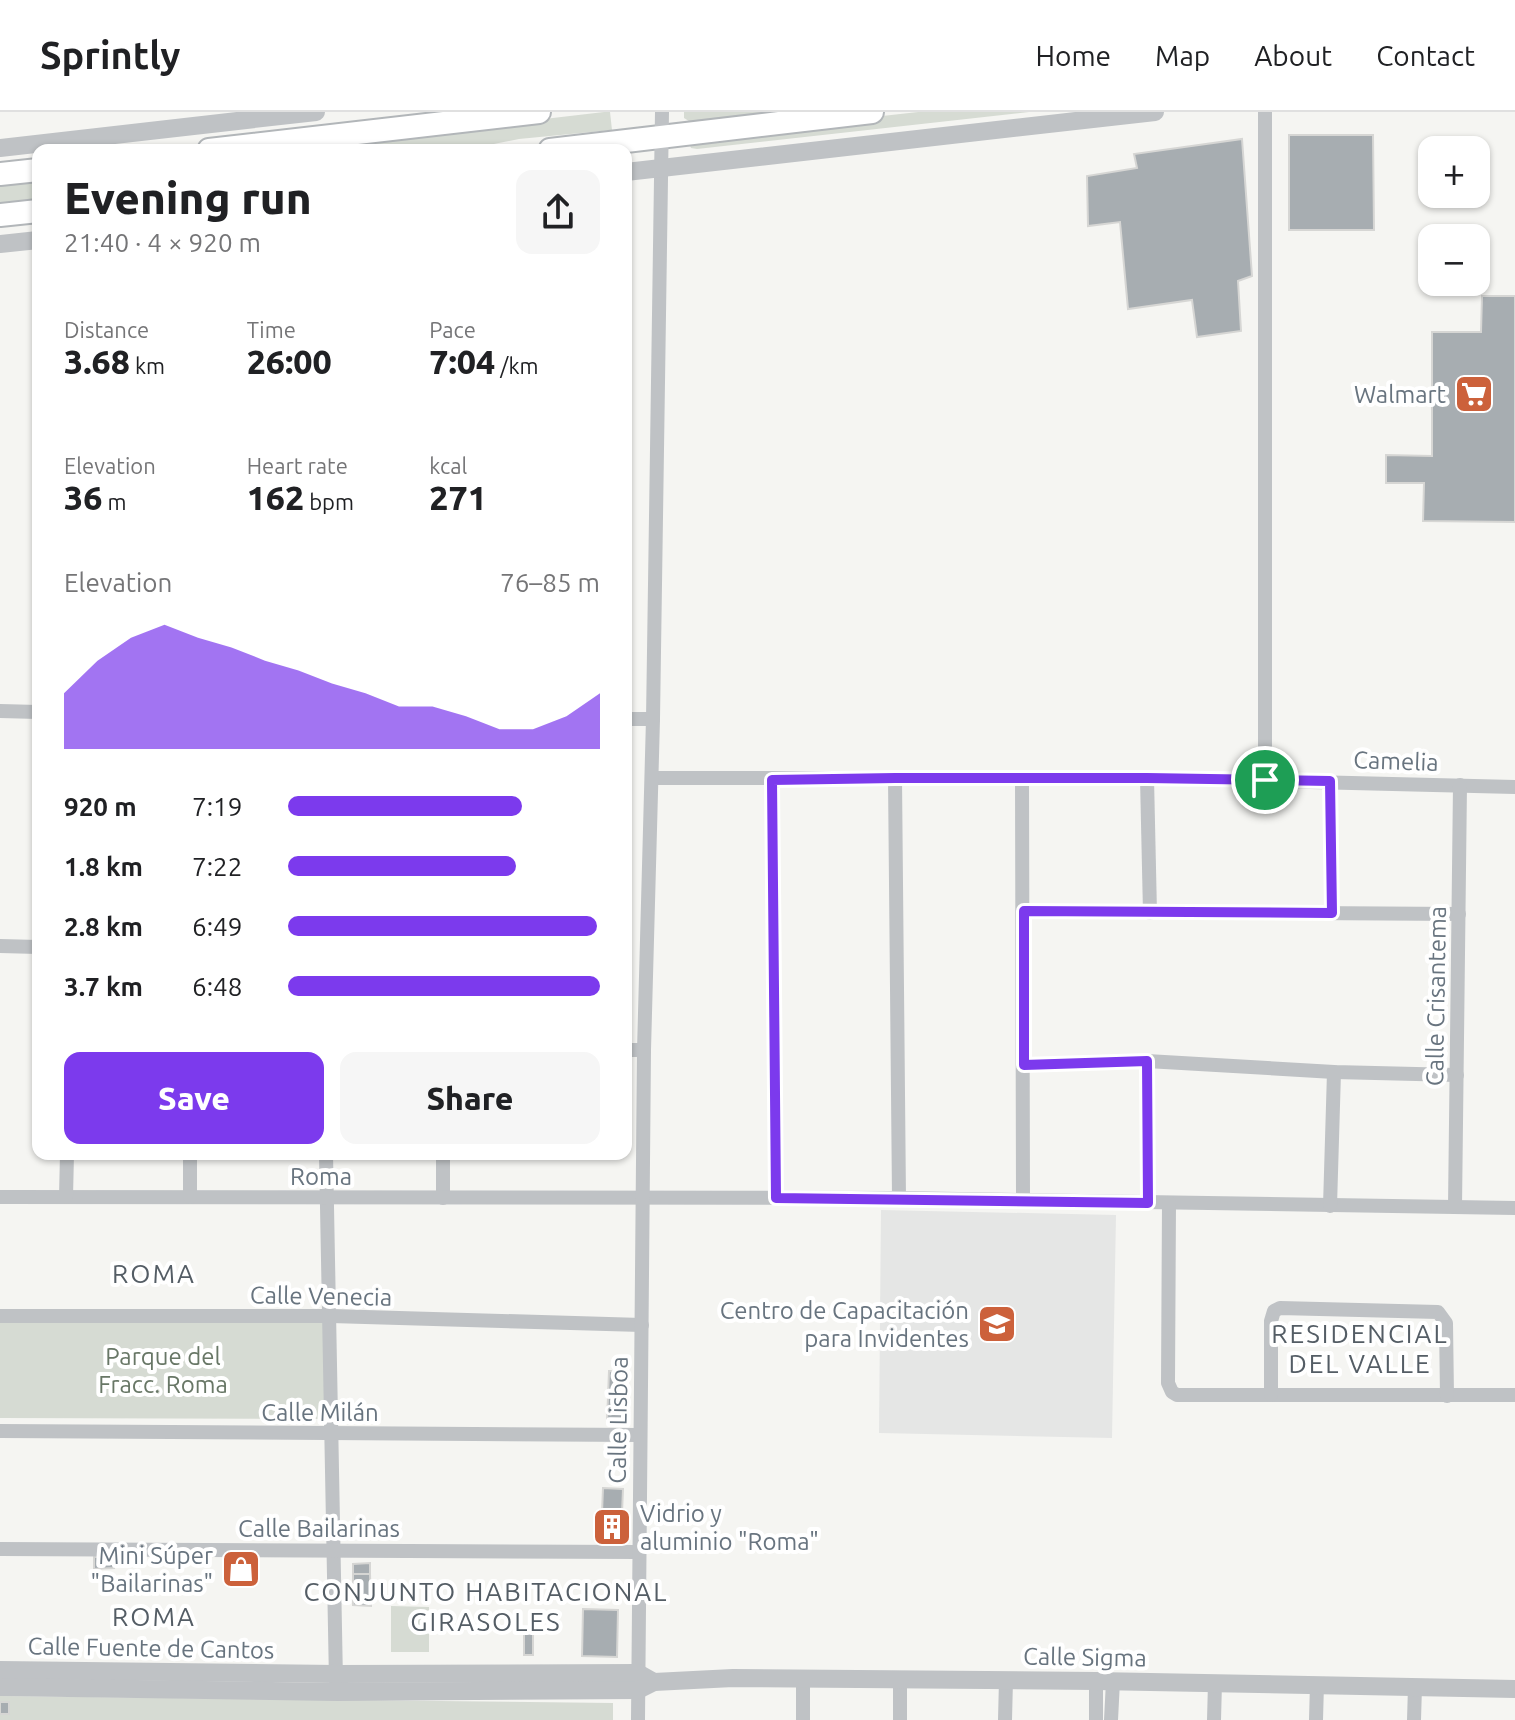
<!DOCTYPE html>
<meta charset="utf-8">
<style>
body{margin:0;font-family:Ubuntu,sans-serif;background:#f6f6f6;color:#202124;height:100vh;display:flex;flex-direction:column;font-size:30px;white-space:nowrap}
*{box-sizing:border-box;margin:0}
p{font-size:26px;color:#757577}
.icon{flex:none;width:44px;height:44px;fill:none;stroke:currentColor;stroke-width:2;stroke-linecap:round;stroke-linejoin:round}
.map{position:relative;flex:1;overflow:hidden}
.sheet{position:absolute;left:32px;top:32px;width:600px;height:1016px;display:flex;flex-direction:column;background:#fff;border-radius:16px;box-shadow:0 2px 6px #0004}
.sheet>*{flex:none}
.controls{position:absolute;left:1418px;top:24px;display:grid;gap:16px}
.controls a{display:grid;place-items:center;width:72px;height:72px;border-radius:16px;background:#fff;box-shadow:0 2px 6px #0004;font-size:40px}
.pin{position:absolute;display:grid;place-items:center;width:68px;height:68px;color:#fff;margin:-34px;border:4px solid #fff;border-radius:50%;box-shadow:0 2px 8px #0007}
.round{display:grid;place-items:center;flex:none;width:84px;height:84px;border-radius:16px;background:#f6f6f6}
.headline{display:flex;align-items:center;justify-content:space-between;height:136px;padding:0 32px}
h1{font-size:44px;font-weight:800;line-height:60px}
.figures{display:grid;grid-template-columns:repeat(3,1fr);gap:12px;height:136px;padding:8px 32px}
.figures div{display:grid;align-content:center}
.figures b{font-size:34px;font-weight:800}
.figures small{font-size:22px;font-weight:400}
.figures p{font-size:22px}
.chart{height:224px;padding:16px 32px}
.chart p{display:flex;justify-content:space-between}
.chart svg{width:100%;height:144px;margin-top:8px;fill:#7c3aed;opacity:.7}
.button{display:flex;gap:16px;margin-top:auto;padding:16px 32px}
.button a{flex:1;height:92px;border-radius:16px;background:#7c3aed;color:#fff;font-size:32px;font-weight:800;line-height:92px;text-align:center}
.button a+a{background:#f6f6f6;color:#202124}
ul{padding:0 32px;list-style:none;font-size:26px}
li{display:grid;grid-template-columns:128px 96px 1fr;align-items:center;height:60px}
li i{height:20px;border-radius:10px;background:#7c3aed}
header{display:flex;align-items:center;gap:48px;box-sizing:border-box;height:112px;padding:0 40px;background:#fff;border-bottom:2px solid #e0e0e0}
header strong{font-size:38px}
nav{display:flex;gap:44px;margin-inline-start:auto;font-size:28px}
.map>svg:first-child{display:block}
</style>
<header>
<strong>Sprintly</strong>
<nav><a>Home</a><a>Map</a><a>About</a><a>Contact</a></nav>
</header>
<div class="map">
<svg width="1515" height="1608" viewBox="0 0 1515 1608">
<rect width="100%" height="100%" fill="#f5f5f2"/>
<!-- built -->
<path fill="#e5e6e5" d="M 881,1098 L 1116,1103 L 1112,1326 L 879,1321 Z"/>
<!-- green -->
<g fill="#d6dbd3">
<path d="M 604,0 L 610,0 L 612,18 L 519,27 L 464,38 L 278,38 Z"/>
<path d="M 684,0 L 786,0 L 692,11 L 684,6 Z"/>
<path d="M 918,0 L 1029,0 L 697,37 L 691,36 L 689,31 L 695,25 Z"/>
<path d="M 38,66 L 38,90 L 0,94 L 0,70 Z"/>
<path d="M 626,653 L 630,653 L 630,915 L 626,914 Z"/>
<path d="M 0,1207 L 326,1210 L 326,1307 L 0,1306 Z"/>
<path d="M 391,1494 L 429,1495 L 429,1540 L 391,1540 Z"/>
<path d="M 0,1584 L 613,1591 L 613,1608 L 0,1608 Z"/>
</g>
<!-- building -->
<g fill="#a7adb1" stroke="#d6d6d4" stroke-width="2">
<path d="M 1289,23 L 1373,23 L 1374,118 L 1289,118 Z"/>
<path d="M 1242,27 L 1252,164 L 1238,169 L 1241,219 L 1197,225 L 1192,188 L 1128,197 L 1120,110 L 1088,114 L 1087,64 L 1137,56 L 1134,42 Z"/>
<path d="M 1482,184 L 1515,184 L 1515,410 L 1423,409 L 1424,371 L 1386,371 L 1386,343 L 1432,344 L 1432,220 L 1481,220 Z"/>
<path d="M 609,1259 L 626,1260 L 625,1286 L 608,1285 Z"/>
<path d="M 608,1285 L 625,1286 L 624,1309 L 607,1309 Z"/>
<path d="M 603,1376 L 623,1377 L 622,1401 L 602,1401 Z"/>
<path d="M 602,1401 L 622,1401 L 621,1430 L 602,1429 Z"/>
<path d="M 113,1444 L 114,1456 L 94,1457 L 94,1445 Z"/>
<path d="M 230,1448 L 251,1448 L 251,1466 L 231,1466 Z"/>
<path d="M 370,1451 L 370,1462 L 353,1462 L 353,1452 Z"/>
<path d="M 353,1462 L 370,1462 L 371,1494 L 353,1493 Z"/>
<path d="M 583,1497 L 618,1498 L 617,1545 L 582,1544 Z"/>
<rect x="524" y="1521" width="9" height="22"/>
<rect x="0" y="1590" width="9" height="12"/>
</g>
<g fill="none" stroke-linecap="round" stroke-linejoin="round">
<defs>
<g id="primary">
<path d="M 209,38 L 539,0"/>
<path d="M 550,38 L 872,0"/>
<path d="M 0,62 L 38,58"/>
<path d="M 0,103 L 38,99"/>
</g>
</defs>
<!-- primary casing -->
<use href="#primary" stroke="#b2b6b9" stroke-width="26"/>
<!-- minor -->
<g stroke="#bfc2c5" stroke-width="14">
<path d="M 0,599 L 38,600"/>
<path d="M 626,607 L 653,607"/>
<path d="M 652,666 L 1147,666 L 1515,675"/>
<path d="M 895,666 L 899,1086"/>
<path d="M 1022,666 L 1023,1087"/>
<path d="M 1147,666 L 1150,801"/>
<path d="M 772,668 L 776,1086"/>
<path d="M 1265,668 L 1265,0"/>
<path d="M 1330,669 L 1332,801"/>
<path d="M 1024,799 L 1459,802"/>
<path d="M 0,834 L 38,835"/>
<path d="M 626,938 L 644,938"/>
<path d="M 1147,949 L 1148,1091"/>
<path d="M 1024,953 L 1147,949 L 1334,960 L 1457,963"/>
<path d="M 326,1042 L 336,1569"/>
<path d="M 443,1042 L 443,1086"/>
<path d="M 0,1085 L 899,1086 L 1515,1096"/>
<path d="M 66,1085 L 67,1042"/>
<path d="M 190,1085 L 190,1042"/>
<path d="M 1169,1091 L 1168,1271 L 1172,1280 L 1177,1283 L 1515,1283"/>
<path d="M 1330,1094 L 1334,960"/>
<path d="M 1455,1095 L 1460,673"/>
<path d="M 0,1204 L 331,1204 L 642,1213"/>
<path d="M 1271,1283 L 1271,1209 L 1274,1199 L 1280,1196 L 1438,1200 L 1446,1211 L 1447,1284"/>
<path d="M 0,1319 L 640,1323"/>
<path d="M 0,1437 L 638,1440"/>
<path d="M 803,1566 L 803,1608"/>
<path d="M 1096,1569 L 1096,1608"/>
<path d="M 638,1608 L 644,938 L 653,607 L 662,0"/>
<path d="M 900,1608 L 900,1568"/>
<path d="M 1005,1608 L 1006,1568"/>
<path d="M 1111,1608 L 1113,1569"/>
<path d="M 1214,1608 L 1215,1571"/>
<path d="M 1316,1608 L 1317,1572"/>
<path d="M 1414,1608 L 1415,1575"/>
</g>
<!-- tertiary -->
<g stroke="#bfc2c5" stroke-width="18">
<path d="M 0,36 L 316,0"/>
<path d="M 626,60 L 1155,0"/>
<path d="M 0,132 L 38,128"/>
<path d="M 0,1558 L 336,1562 L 638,1561 L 654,1570"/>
<path d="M 0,1575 L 337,1580 L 638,1578 L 654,1570 L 733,1566 L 1096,1569 L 1515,1577"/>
</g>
<!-- primary -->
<use href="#primary" stroke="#fff" stroke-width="22"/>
</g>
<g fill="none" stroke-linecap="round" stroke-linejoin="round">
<defs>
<path id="route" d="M 895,666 L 1147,666 L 1330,669 L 1332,801 L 1024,799 L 1024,953 L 1147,949 L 1148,1091 L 776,1086 L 772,668 Z"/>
</defs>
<!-- route casing -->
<use href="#route" stroke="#fff" stroke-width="16"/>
<!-- route -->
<use href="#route" stroke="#7c3aed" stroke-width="10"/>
</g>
<!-- icons -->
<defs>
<symbol id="supermarket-square" viewBox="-11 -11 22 22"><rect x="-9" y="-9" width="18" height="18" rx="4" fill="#cc613b" stroke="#fff"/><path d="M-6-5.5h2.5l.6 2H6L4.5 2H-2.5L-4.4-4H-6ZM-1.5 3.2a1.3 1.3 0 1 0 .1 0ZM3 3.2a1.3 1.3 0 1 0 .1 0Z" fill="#fff"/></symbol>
<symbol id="university-square" viewBox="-11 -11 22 22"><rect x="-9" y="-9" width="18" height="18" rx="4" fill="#cc613b" stroke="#fff"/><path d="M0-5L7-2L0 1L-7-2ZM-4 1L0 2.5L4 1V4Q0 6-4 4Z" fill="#fff"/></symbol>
<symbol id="building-square" viewBox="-11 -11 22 22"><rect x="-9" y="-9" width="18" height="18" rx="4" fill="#cc613b" stroke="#fff"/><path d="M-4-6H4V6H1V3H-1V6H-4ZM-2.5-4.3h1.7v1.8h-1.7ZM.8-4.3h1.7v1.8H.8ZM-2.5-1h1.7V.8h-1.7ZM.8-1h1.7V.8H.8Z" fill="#fff"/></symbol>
<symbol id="shop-square" viewBox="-11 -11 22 22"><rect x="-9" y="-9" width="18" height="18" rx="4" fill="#cc613b" stroke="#fff"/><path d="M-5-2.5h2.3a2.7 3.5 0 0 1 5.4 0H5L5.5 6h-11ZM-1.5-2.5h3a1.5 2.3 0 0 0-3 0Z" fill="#fff"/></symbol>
</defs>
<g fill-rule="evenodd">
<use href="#supermarket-square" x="1452" y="260" width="44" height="44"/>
<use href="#university-square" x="975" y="1190" width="44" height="44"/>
<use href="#building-square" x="590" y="1393" width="44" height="44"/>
<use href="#shop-square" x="219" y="1435" width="44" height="44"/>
</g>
<g text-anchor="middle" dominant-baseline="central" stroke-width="8" stroke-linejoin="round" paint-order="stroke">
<!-- poi labels -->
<g font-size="24" fill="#68747f" stroke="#fff" text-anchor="end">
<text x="1446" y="282">Walmart</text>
<text x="969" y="1198">Centro de Capacitación<tspan x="969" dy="28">para Invidentes</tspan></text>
<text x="640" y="1401" text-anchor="start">Vidrio y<tspan x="640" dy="28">aluminio "Roma"</tspan></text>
<text x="213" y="1443">Mini Súper<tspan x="213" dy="28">"Bailarinas"</tspan></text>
</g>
<!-- street labels -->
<g font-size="24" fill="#68747f" stroke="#fff">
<text transform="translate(1396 649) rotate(2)">Camelia</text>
<text transform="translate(1436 884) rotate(-89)">Calle Crisantema</text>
<text x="321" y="1064">Roma</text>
<text transform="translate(321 1184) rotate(1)">Calle Venecia</text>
<text x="320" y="1300">Calle Milán</text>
<text transform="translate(618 1308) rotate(-89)">Calle Lisboa</text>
<text x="319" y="1416">Calle Bailarinas</text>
<text transform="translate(151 1536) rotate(1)">Calle Fuente de Cantos</text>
<text transform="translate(1085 1545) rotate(1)">Calle Sigma</text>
</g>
<!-- park labels -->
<g font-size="24" fill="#687766" stroke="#fff">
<text x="163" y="1244">Parque del<tspan x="163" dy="28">Fracc. Roma</tspan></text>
</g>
<!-- neighbourhood labels -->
<g font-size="26" letter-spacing="2" fill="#545d65" stroke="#fff">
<text x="154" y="1161">ROMA</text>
<text x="1360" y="1221">RESIDENCIAL<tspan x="1360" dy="30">DEL VALLE</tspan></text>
<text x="486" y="1479">CONJUNTO HABITACIONAL<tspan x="486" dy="30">GIRASOLES</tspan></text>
<text x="154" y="1504">ROMA</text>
</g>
</g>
</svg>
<div class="controls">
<a>+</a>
<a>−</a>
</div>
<div class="pin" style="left:1265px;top:668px;background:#1e9e55"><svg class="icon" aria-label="arrive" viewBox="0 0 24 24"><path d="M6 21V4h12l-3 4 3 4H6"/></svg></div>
<section class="sheet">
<div class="headline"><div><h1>Evening run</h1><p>21:40 · 4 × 920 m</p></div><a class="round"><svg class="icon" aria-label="share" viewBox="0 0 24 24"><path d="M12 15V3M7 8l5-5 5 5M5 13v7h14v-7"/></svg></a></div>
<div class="figures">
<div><p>Distance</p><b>3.68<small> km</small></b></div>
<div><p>Time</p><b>26:00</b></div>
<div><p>Pace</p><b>7:04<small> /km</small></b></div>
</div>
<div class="figures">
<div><p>Elevation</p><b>36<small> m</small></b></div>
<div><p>Heart rate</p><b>162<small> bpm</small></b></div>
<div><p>kcal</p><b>271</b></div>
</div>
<div class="chart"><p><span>Elevation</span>76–85 m</p>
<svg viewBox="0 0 160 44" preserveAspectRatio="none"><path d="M0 44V27L10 17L20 10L30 6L40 10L50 13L60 17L70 20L80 24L90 27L100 31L110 31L120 34L130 38L140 38L150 34L160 27V44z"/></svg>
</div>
<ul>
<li><b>920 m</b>7:19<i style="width:75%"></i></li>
<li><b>1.8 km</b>7:22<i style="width:73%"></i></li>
<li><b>2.8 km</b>6:49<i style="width:99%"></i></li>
<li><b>3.7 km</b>6:48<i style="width:100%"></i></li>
</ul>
<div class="button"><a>Save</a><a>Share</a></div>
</section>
</div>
